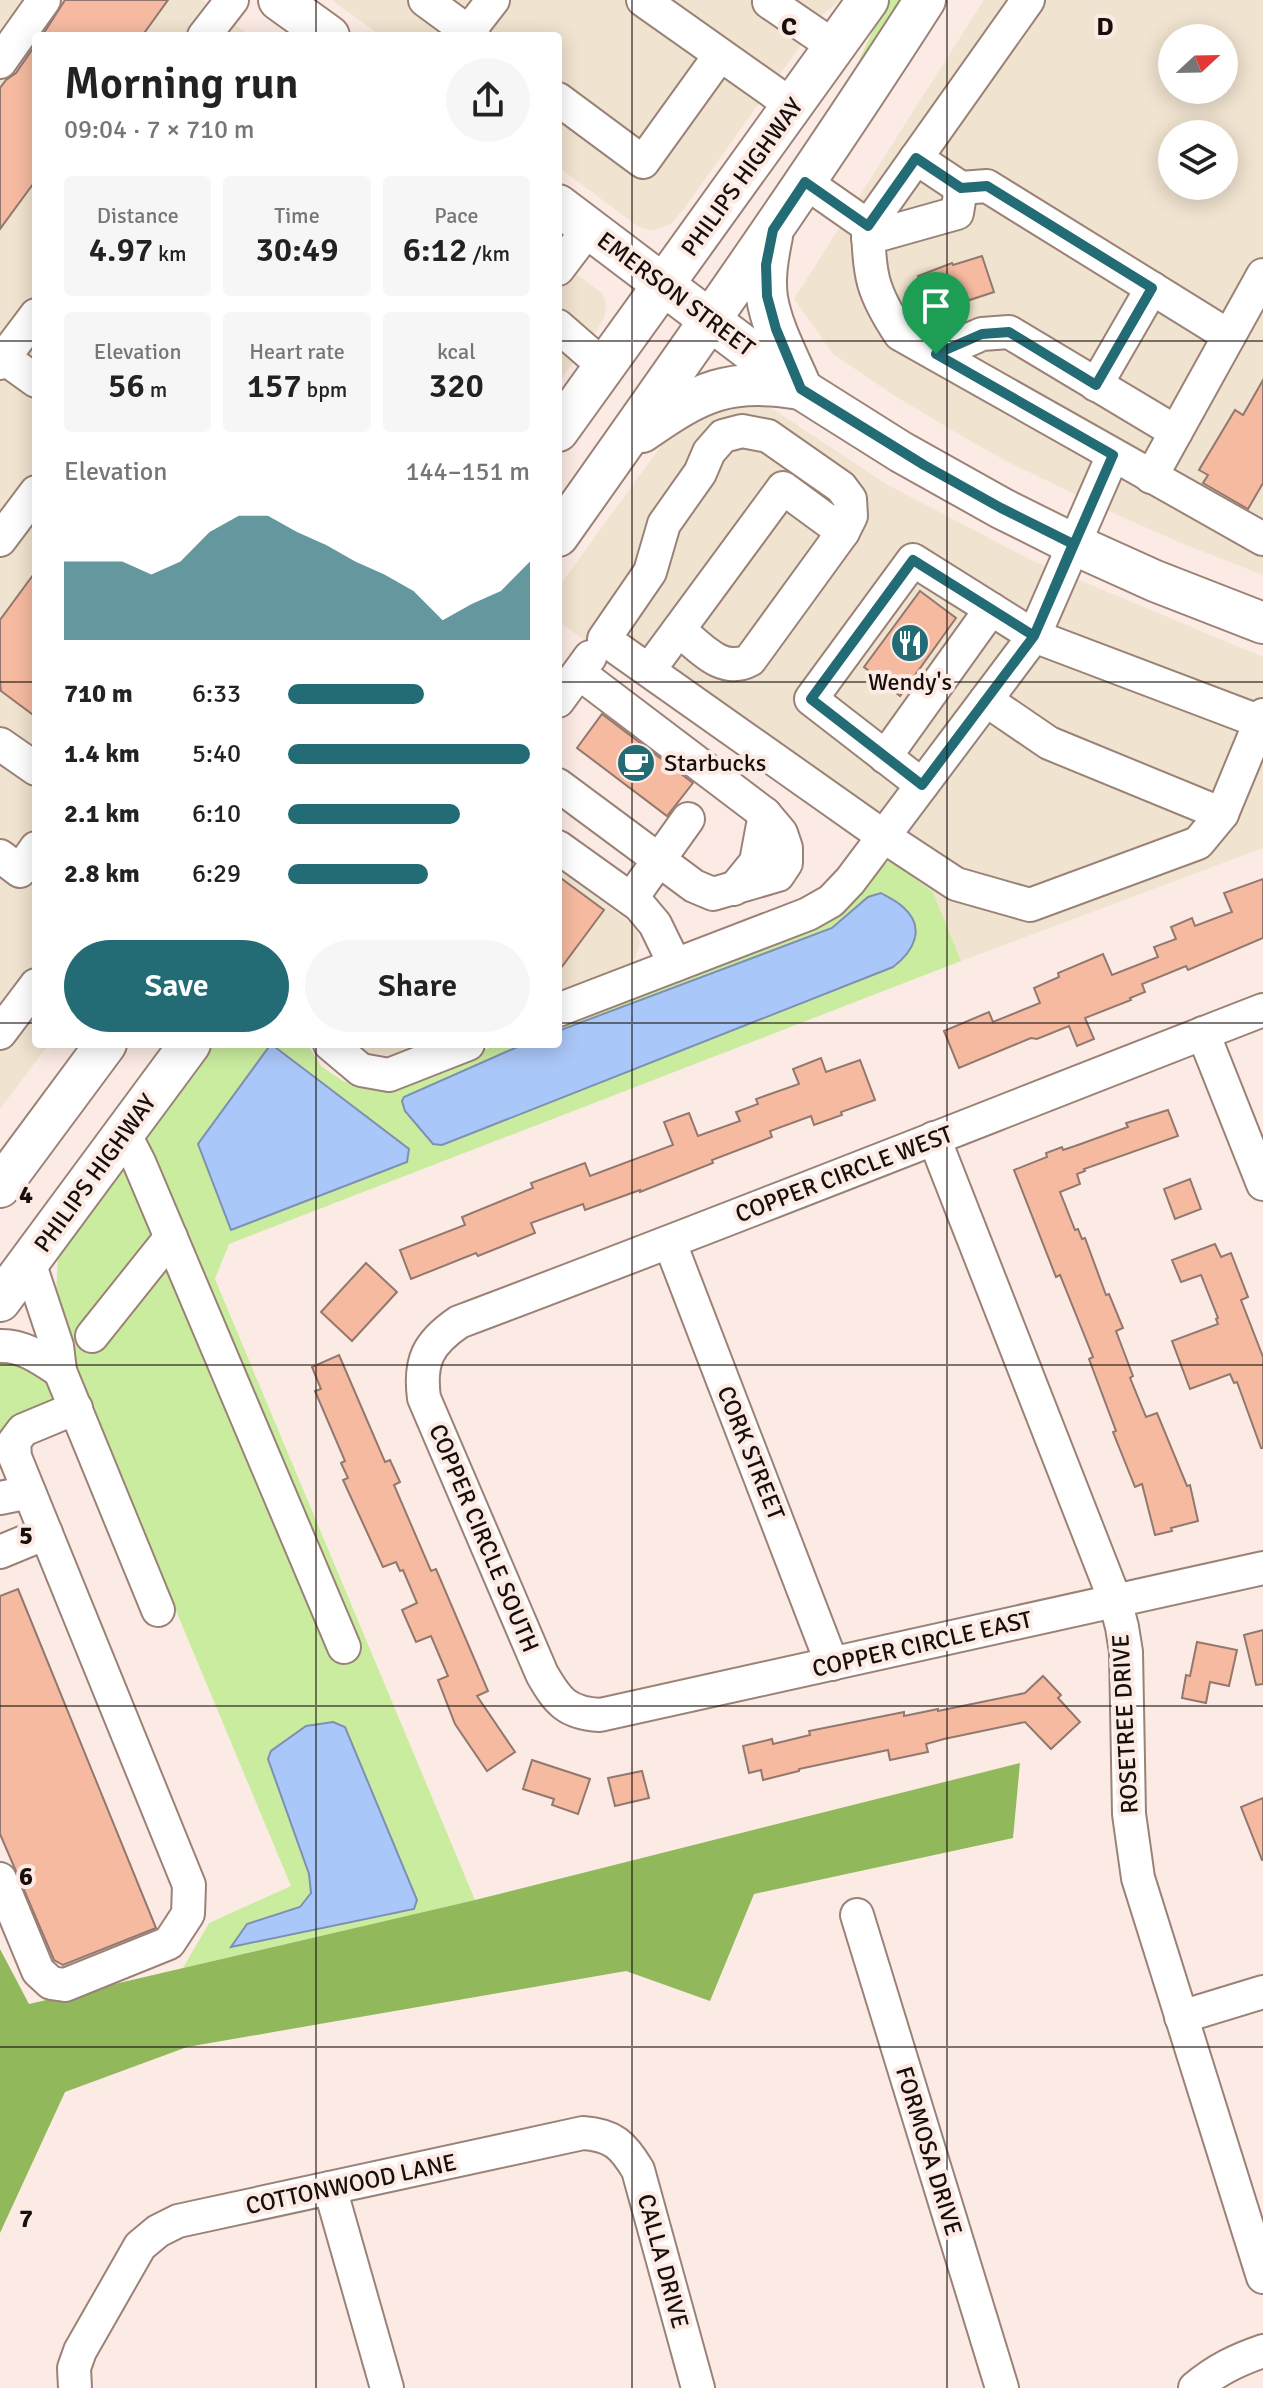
<!DOCTYPE html>
<meta charset="utf-8">
<style>
body{margin:0;font-family:Signika,sans-serif;background:#f6f6f6;color:#222;height:100vh;display:flex;flex-direction:column;font-size:30px;white-space:nowrap}
*{box-sizing:border-box;margin:0}
p{font-size:26px;color:#767676}
.icon{flex:none;width:44px;height:44px;fill:none;stroke:currentColor;stroke-width:2;stroke-linecap:round;stroke-linejoin:round}
.map{position:relative;flex:1;overflow:hidden}
.details{position:absolute;left:32px;top:32px;width:530px;height:1016px;display:flex;flex-direction:column;background:#fff;border-radius:8px;box-shadow:0 4px 20px #0003}
.details>*{flex:none}
.needle{width:52px;rotate:68deg}
.tools{position:absolute;left:1158px;top:24px;display:grid;gap:16px}
.tools a{display:grid;place-items:center;width:80px;height:80px;border-radius:50%;background:#fff;box-shadow:0 4px 20px #0003;font-size:40px}
.pin{position:absolute;display:grid;place-items:center;width:68px;height:68px;color:#fff;margin:-82px -34px;border-radius:50% 50% 50% 0;rotate:-45deg;box-shadow:0 0 8px #0007}
.pin .icon{rotate:45deg}
.round{display:grid;place-items:center;flex:none;width:84px;height:84px;border-radius:42px;background:#f6f6f6}
.summary{display:flex;align-items:center;justify-content:space-between;height:136px;padding:0 32px}
h1{font-size:44px;font-weight:600;line-height:60px}
.figures{display:grid;grid-template-columns:repeat(3,1fr);gap:12px;height:136px;padding:8px 32px}
.figures div{display:grid;align-content:center;border-radius:8px;background:#f6f6f6;text-align:center}
.figures b{font-size:34px;font-weight:600}
.figures small{font-size:22px;font-weight:400}
.figures p{font-size:22px}
.chart{height:224px;padding:16px 32px}
.chart p{display:flex;justify-content:space-between}
.chart svg{width:100%;height:144px;margin-top:8px;fill:#236c76;opacity:.7}
.cta{display:flex;gap:16px;margin-top:auto;padding:16px 32px}
.cta a{flex:1;height:92px;border-radius:48px;background:#236c76;color:#fff;font-size:32px;font-weight:600;line-height:92px;text-align:center}
.cta a+a{background:#f6f6f6;color:#222}
ul{padding:0 32px;list-style:none;font-size:26px}
li{display:grid;grid-template-columns:128px 96px 1fr;align-items:center;height:60px}
li i{height:20px;border-radius:10px;background:#236c76}
.map>svg:first-child{display:block}
</style>
<div class="map">
<svg width="1263" height="2388" viewBox="0 0 1263 2388">
<rect width="100%" height="100%" fill="#fcebe4"/>
<!-- commercial -->
<g fill="#f0e3cf" fill-rule="evenodd">
<path d="M 0,0 L 201,0 L 251,36 L 36,36 L 36,1044 L 49,1044 L 0,1109 Z"/>
<path d="M 332,0 L 840,0 L 822,15 L 683,210 L 671,224 L 653,231 L 639,227 L 558,167 L 558,36 L 381,36 Z"/>
<path d="M 984,0 L 1263,0 L 1263,575 L 1186,545 L 1120,516 L 1008,462 L 960,435 L 895,396 L 833,354 L 794,299 ZM 1172,38 L 1224,38 L 1224,90 L 1172,90 ZM 1172,134 L 1224,134 L 1224,186 L 1172,186 Z"/>
<path d="M 558,261 L 603,294 L 606,304 L 605,316 L 594,335 L 558,383 Z"/>
<path d="M 753,396 L 886,484 L 1029,559 L 1263,657 L 1263,848 L 961,961 L 933,892 L 558,621 L 558,588 L 679,421 Z"/>
<path d="M 558,869 L 636,927 L 640,943 L 635,958 L 625,969 L 558,995 Z"/>
<path d="M 352,1044 L 433,1044 L 400,1057 L 368,1053 Z"/>
</g>
<!-- green -->
<g fill="#caec9f" fill-rule="evenodd">
<path d="M 888,0 L 909,0 L 843,95 L 882,11 Z"/>
<path d="M 890,861 L 933,892 L 961,961 L 229,1244 L 215,1279 L 475,1900 L 183,1968 L 209,1923 L 291,1886 L 55,1321 L 58,1253 L 200,1058 L 216,1044 L 271,1044 L 199,1144 L 231,1230 L 408,1149 L 272,1044 L 307,1044 L 321,1066 L 343,1081 L 370,1088 L 397,1083 L 500,1044 L 524,1044 L 404,1097 L 893,967 L 861,903 L 832,928 L 558,1031 L 558,1022 ZM 333,1722 L 345,1728 L 417,1901 L 413,1909 L 232,1947 L 247,1924 L 300,1907 L 311,1893 L 309,1874 L 268,1759 Z"/>
<path d="M 0,1355 L 42,1368 L 54,1396 L 52,1401 L 7,1424 L 0,1440 Z"/>
</g>
<!-- forest -->
<path fill="#91b85b" d="M 1020,1763 L 1013,1838 L 754,1894 L 710,2001 L 626,1971 L 187,2047 L 65,2092 L 0,2233 L 0,1949 L 29,2004 L 475,1900 Z"/>
<!-- water -->
<g fill="#aac7f9" stroke="#7e90b2" stroke-width="2">
<path d="M 881,893 C 888,897 897,901 903,907 C 927,928 913,952 893,967 L 442,1145 L 433,1144 L 405,1111 L 402,1101 L 404,1097 L 524,1044 L 558,1044 L 558,1031 L 832,928 L 868,897 Z"/>
<path d="M 271,1044 L 409,1149 L 407,1162 L 231,1230 L 198,1144 Z"/>
<path d="M 333,1722 L 345,1727 L 417,1900 L 414,1909 L 231,1947 L 247,1924 L 300,1907 L 311,1893 L 309,1874 L 268,1759 L 271,1751 L 306,1726 Z"/>
</g>
<!-- building -->
<g fill="#f6baa1" stroke="#92786e" stroke-width="2">
<path d="M 65,0 L 168,0 L 142,36 L 42,36 Z"/>
<path d="M 36,44 L 36,180 L 0,229 L 0,88 L 6,80 L 16,73 Z"/>
<path d="M 982,256 L 994,292 L 930,313 L 918,276 L 952,263 L 953,265 Z"/>
<path d="M 1263,380 L 1263,483 L 1248,509 L 1203,483 L 1208,475 L 1199,470 L 1235,410 L 1243,415 Z"/>
<path d="M 36,571 L 36,717 L 1,691 L 0,682 L 0,620 Z"/>
<path d="M 920,591 L 956,618 L 900,696 L 864,667 Z"/>
<path d="M 602,714 L 693,783 L 667,816 L 577,748 Z"/>
<path d="M 558,876 L 604,910 L 558,972 Z"/>
<path d="M 1263,879 L 1263,938 L 1188,970 L 1186,966 L 1142,984 L 1145,992 L 1130,998 L 1131,1000 L 1085,1018 L 1094,1039 L 1077,1046 L 1069,1026 L 1037,1039 L 1031,1038 L 959,1068 L 944,1031 L 989,1012 L 993,1022 L 1040,1003 L 1034,988 L 1059,977 L 1058,973 L 1103,954 L 1112,975 L 1158,957 L 1154,947 L 1176,939 L 1171,927 L 1192,918 L 1195,926 L 1232,912 L 1224,893 Z"/>
<path d="M 821,1058 L 826,1072 L 860,1060 L 875,1100 L 841,1112 L 842,1115 L 814,1125 L 811,1116 L 770,1131 L 772,1137 L 712,1160 L 713,1163 L 640,1192 L 640,1190 L 585,1210 L 583,1204 L 531,1223 L 535,1233 L 478,1256 L 476,1253 L 411,1279 L 400,1250 L 465,1225 L 462,1217 L 533,1188 L 531,1183 L 585,1163 L 590,1176 L 673,1145 L 664,1122 L 689,1113 L 698,1136 L 740,1121 L 736,1112 L 758,1104 L 756,1099 L 799,1084 L 793,1069 Z"/>
<path d="M 1168,1110 L 1178,1136 L 1084,1169 L 1085,1171 L 1077,1174 L 1080,1184 L 1060,1192 L 1075,1230 L 1078,1229 L 1082,1239 L 1085,1238 L 1106,1295 L 1109,1294 L 1123,1328 L 1116,1331 L 1133,1376 L 1130,1378 L 1146,1417 L 1157,1413 L 1187,1486 L 1190,1485 L 1198,1521 L 1171,1528 L 1172,1531 L 1155,1535 L 1142,1484 L 1135,1487 L 1113,1432 L 1116,1431 L 1089,1359 L 1093,1357 L 1060,1275 L 1056,1277 L 1014,1170 L 1047,1157 L 1046,1153 L 1062,1147 L 1063,1150 L 1075,1146 L 1128,1127 L 1126,1123 Z"/>
<path d="M 1190,1179 L 1201,1209 L 1175,1219 L 1164,1189 Z"/>
<path d="M 1215,1244 L 1221,1257 L 1231,1253 L 1248,1297 L 1241,1300 L 1263,1357 L 1263,1448 L 1261,1448 L 1237,1382 L 1234,1383 L 1230,1374 L 1190,1389 L 1172,1341 L 1218,1324 L 1216,1319 L 1218,1318 L 1201,1275 L 1181,1282 L 1172,1260 Z"/>
<path d="M 366,1263 L 397,1292 L 352,1341 L 321,1312 Z"/>
<path d="M 339,1355 L 385,1462 L 390,1460 L 400,1482 L 394,1485 L 431,1571 L 436,1569 L 488,1691 L 477,1696 L 515,1752 L 487,1771 L 455,1724 L 438,1680 L 448,1676 L 431,1636 L 416,1642 L 402,1610 L 417,1603 L 403,1570 L 400,1571 L 396,1562 L 383,1567 L 343,1480 L 348,1478 L 341,1463 L 345,1461 L 315,1391 L 321,1389 L 312,1367 Z"/>
<path d="M 18,1589 L 156,1928 L 63,1965 L 54,1960 L 0,1834 L 0,1596 Z"/>
<path d="M 1263,1630 L 1263,1684 L 1256,1685 L 1244,1635 Z"/>
<path d="M 1197,1642 L 1237,1650 L 1229,1686 L 1210,1682 L 1206,1703 L 1182,1698 L 1186,1675 L 1190,1676 Z"/>
<path d="M 1043,1676 L 1061,1695 L 1058,1698 L 1080,1722 L 1051,1749 L 1025,1722 L 944,1739 L 926,1744 L 928,1752 L 890,1760 L 888,1750 L 799,1769 L 799,1771 L 763,1780 L 761,1770 L 749,1773 L 743,1746 L 772,1739 L 773,1744 L 810,1735 L 809,1731 L 904,1712 L 904,1716 L 938,1709 L 938,1711 L 1025,1693 Z"/>
<path d="M 532,1760 L 590,1779 L 578,1814 L 552,1805 L 554,1799 L 523,1789 Z"/>
<path d="M 642,1771 L 649,1798 L 615,1806 L 608,1778 Z"/>
<path d="M 1263,1798 L 1263,1860 L 1262,1860 L 1241,1807 Z"/>
</g>
<g fill="none" stroke-linecap="round" stroke-linejoin="round">
<defs>
<g id="minor">
<path d="M 425,0 L 474,36"/>
<path d="M 643,0 L 793,106"/>
<path d="M 770,0 L 769,2 L 835,47"/>
<path d="M 1028,0 L 868,226 C 869,275 872,292 900,334 L 1263,539"/>
<path d="M 204,36 L 232,0"/>
<path d="M 465,36 L 493,0"/>
<path d="M 0,62 L 44,0"/>
<path d="M 558,99 L 643,162 L 720,55"/>
<path d="M 916,158 L 961,188 L 987,186 L 1229,336"/>
<path d="M 805,182 L 868,226"/>
<path d="M 868,238 L 957,213 L 961,188"/>
<path d="M 558,269 L 589,228"/>
<path d="M 558,326 L 605,367"/>
<path d="M 936,354 L 982,334 L 1009,332 L 1176,432"/>
<path d="M 4,358 L 36,381"/>
<path d="M 0,363 L 36,315"/>
<path d="M 1096,385 L 1152,288"/>
<path d="M 1151,477 L 1263,275"/>
<path d="M 0,540 L 36,492"/>
<path d="M 679,630 C 700,647 722,675 750,660 L 843,532"/>
<path d="M 649,670 L 783,488 L 843,532 L 851,516 L 850,499 L 841,487 L 768,436 L 742,431 L 723,436 L 709,452 L 700,473 L 664,524 L 650,572 L 604,639 L 883,836 L 956,884 L 1030,905 L 1198,843 L 1222,814"/>
<path d="M 986,700 L 1049,743 L 1222,814 L 1263,715"/>
<path d="M 558,701 L 590,657"/>
<path d="M 0,744 L 36,769"/>
<path d="M 885,757 L 991,609"/>
<path d="M 558,785 L 694,886 L 713,894 L 778,875 L 786,863 L 786,848 L 781,833 L 765,814 L 579,673"/>
<path d="M 922,785 L 811,699 L 913,560 L 1034,636 L 1261,722"/>
<path d="M 558,847 L 639,905 L 655,924 L 675,965"/>
<path d="M 0,856 L 20,871 L 36,848"/>
<path d="M 734,889 L 756,862 L 765,814"/>
<path d="M 631,899 L 688,819"/>
<path d="M 558,1010 L 808,914 L 831,901 L 850,881 L 1034,636 L 1113,455"/>
<path d="M 1263,1010 C 995,1114 728,1221 459,1322 C 428,1343 419,1361 424,1398 L 542,1674 C 558,1702 567,1713 600,1715 L 1263,1568"/>
<path d="M 0,1033 L 36,985"/>
<path d="M 1203,1033 L 1263,1184"/>
<path d="M 330,1044 L 361,1070 L 389,1075 L 468,1044"/>
<path d="M 124,1133 L 139,1162 L 344,1647"/>
<path d="M 934,1138 L 1115,1600 L 1122,1627 L 1126,1652 L 1129,1814 L 1138,1878 L 1263,2277"/>
<path d="M 670,1243 L 832,1664"/>
<path d="M 29,1262 L 57,1346 L 60,1371 L 158,1610"/>
<path d="M 92,1336 L 171,1237"/>
<path d="M 0,1346 C 23,1345 42,1359 60,1371"/>
<path d="M 0,1498 L 29,1492"/>
<path d="M 0,1552 L 46,1533"/>
<path d="M 0,1879 L 38,1971 L 51,1983 L 65,1985 L 169,1943 L 188,1914 L 189,1885 L 15,1457 L 14,1442 L 23,1430 L 76,1408"/>
<path d="M 857,1915 L 1002,2388"/>
<path d="M 1181,2017 L 1263,1992"/>
<path d="M 330,2188 L 387,2388"/>
<path d="M 75,2388 L 74,2368 L 80,2351 L 140,2246 L 158,2231 L 178,2221 L 201,2216 L 583,2133 C 613,2135 623,2145 638,2170 L 698,2388"/>
<path d="M 1195,2388 C 1216,2370 1237,2360 1263,2351"/>
</g>
<g id="major">
<path d="M 279,0 L 329,36"/>
<path d="M 558,205 L 801,389 L 901,452 L 1001,508 L 1073,544 L 1155,581 L 1263,623"/>
<path d="M 772,236 C 768,256 764,277 767,298 C 772,328 788,357 800,385"/>
<path d="M 558,431 L 868,0"/>
<path d="M 642,432 C 700,391 729,377 801,389"/>
<path d="M 558,536 C 683,359 808,183 925,0"/>
<path d="M 0,1187 L 106,1044"/>
<path d="M 0,1301 L 190,1044"/>
</g>
</defs>
<!-- minor casing -->
<use href="#minor" stroke="#9b8277" stroke-width="36"/>
<!-- major casing -->
<use href="#major" stroke="#9b8277" stroke-width="44"/>
<!-- minor -->
<use href="#minor" stroke="#fff" stroke-width="32"/>
<!-- major -->
<use href="#major" stroke="#fff" stroke-width="40"/>
</g>
<g fill="none" stroke-linecap="round" stroke-linejoin="round">
<defs>
<path id="route" d="M 936,354 L 1113,455 L 1034,636 L 913,560 L 811,699 L 922,785 L 1034,636 L 1073,544 L 1001,508 L 924,465 L 801,389 L 776,329 L 767,296 L 766,265 L 773,230 L 805,182 L 868,226 L 916,158 L 961,188 L 987,186 L 1152,288 L 1096,385 L 1009,332 L 982,334 L 936,354"/>
</defs>
<!-- route casing -->
<use href="#route" stroke="#fff" stroke-width="16"/>
<!-- route -->
<use href="#route" stroke="#236c76" stroke-width="10"/>
</g>
<!-- grid -->
<path fill="none" stroke="#180f0b" stroke-width="2" stroke-opacity="0.55" d="M 316,0 L 316,36M 632,0 L 632,2388M 947,0 L 947,2388M 0,341 L 36,341M 558,341 L 1263,341M 0,682 L 36,682M 558,682 L 1263,682M 0,1023 L 36,1023M 558,1023 L 1263,1023M 316,1044 L 316,2388M 0,1365 L 1263,1365M 0,1706 L 1263,1706M 0,2047 L 1263,2047"/>
<!-- icons -->
<defs>
<symbol id="restaurant-disc" viewBox="-11 -11 22 22"><circle r="9.5" fill="#236c76" stroke="#fcebe4"/><path d="M-5-6h1v4h1v-4h1v4h1v-4h1v5L-1.5 .5V6h-2V.5L-5-1ZM5-6V6H3V1.5H1.5Q1.5-4 5-6Z" fill="#fff"/></symbol>
<symbol id="cafe-disc" viewBox="-11 -11 22 22"><circle r="9.5" fill="#236c76" stroke="#fcebe4"/><path d="M-5.5-4.5H6V0H3Q3 3.5 0 3.5H-2.5Q-5.5 3.5-5.5 0ZM3-3.2v2h1.7v-2ZM-6 4.5H4V6H-6Z" fill="#fff"/></symbol>
</defs>
<g fill-rule="evenodd">
<use href="#restaurant-disc" x="888" y="621" width="44" height="44"/>
<use href="#cafe-disc" x="614" y="741" width="44" height="44"/>
</g>
<g text-anchor="middle" dominant-baseline="central" stroke-width="8" stroke-linejoin="round" paint-order="stroke">
<!-- street labels -->
<g font-size="24" fill="#180f0b" stroke="#fcebe4">
<text transform="translate(742 177) rotate(-54)">PHILIPS HIGHWAY</text>
<text transform="translate(676 294) rotate(37)">EMERSON STREET</text>
<text transform="translate(95 1173) rotate(-54)">PHILIPS HIGHWAY</text>
<text transform="translate(844 1174) rotate(-21)">COPPER CIRCLE WEST</text>
<text transform="translate(751 1453) rotate(68)">CORK STREET</text>
<text transform="translate(484 1538) rotate(67)">COPPER CIRCLE SOUTH</text>
<text transform="translate(922 1644) rotate(-13)">COPPER CIRCLE EAST</text>
<text transform="translate(1125 1724) rotate(-93)">ROSETREE DRIVE</text>
<text transform="translate(929 2151) rotate(73)">FORMOSA DRIVE</text>
<text transform="translate(351 2184) rotate(-12)">COTTONWOOD LANE</text>
<text transform="translate(663 2261) rotate(75)">CALLA DRIVE</text>
</g>
<!-- poi labels -->
<g font-size="24" fill="#180f0b" stroke="#fcebe4">
<text x="910" y="682">Wendy's</text>
<text x="664" y="763" text-anchor="start">Starbucks</text>
</g>
</g>
<g font-size="26" text-anchor="middle" font-weight="bold" fill="#180f0b" stroke="#fcebe4" stroke-width="8" stroke-linejoin="round" paint-order="stroke">
<text x="789" y="35">C</text>
<text x="1105" y="35">D</text>
<text x="26" y="1203">4</text>
<text x="26" y="1544">5</text>
<text x="26" y="1885">6</text>
<text x="26" y="2227">7</text>
</g>
</svg>
<div class="tools">
<a><svg class="needle" viewBox="-14 -14 28 28"><path d="M0-13l5 13h-10z" fill="#e53935"/><path d="M0 13l5-13h-10z" fill="#767676"/></svg></a>
<a><svg class="icon" aria-label="layers" viewBox="0 0 24 24"><path d="M12 4l9 5-9 5-9-5zM3 14l9 5 9-5"/></svg></a>
</div>
<div class="pin" style="left:936px;top:354px;background:#1e9e55"><svg class="icon" aria-label="arrive" viewBox="0 0 24 24"><path d="M6 21V4h12l-3 4 3 4H6"/></svg></div>
<section class="details">
<div class="summary"><div><h1>Morning run</h1><p>09:04 · 7 × 710 m</p></div><a class="round"><svg class="icon" aria-label="share" viewBox="0 0 24 24"><path d="M12 15V3M7 8l5-5 5 5M5 13v7h14v-7"/></svg></a></div>
<div class="figures">
<div><p>Distance</p><b>4.97<small> km</small></b></div>
<div><p>Time</p><b>30:49</b></div>
<div><p>Pace</p><b>6:12<small> /km</small></b></div>
</div>
<div class="figures">
<div><p>Elevation</p><b>56<small> m</small></b></div>
<div><p>Heart rate</p><b>157<small> bpm</small></b></div>
<div><p>kcal</p><b>320</b></div>
</div>
<div class="chart"><p><span>Elevation</span>144–151 m</p>
<svg viewBox="0 0 160 44" preserveAspectRatio="none"><path d="M0 44V20L10 20L20 20L30 24L40 20L50 11L60 6L70 6L80 11L90 15L100 20L110 24L120 29L130 38L140 33L150 29L160 20V44z"/></svg>
</div>
<ul>
<li><b>710 m</b>6:33<i style="width:56%"></i></li>
<li><b>1.4 km</b>5:40<i style="width:100%"></i></li>
<li><b>2.1 km</b>6:10<i style="width:71%"></i></li>
<li><b>2.8 km</b>6:29<i style="width:58%"></i></li>
</ul>
<div class="cta"><a>Save</a><a>Share</a></div>
</section>
</div>
